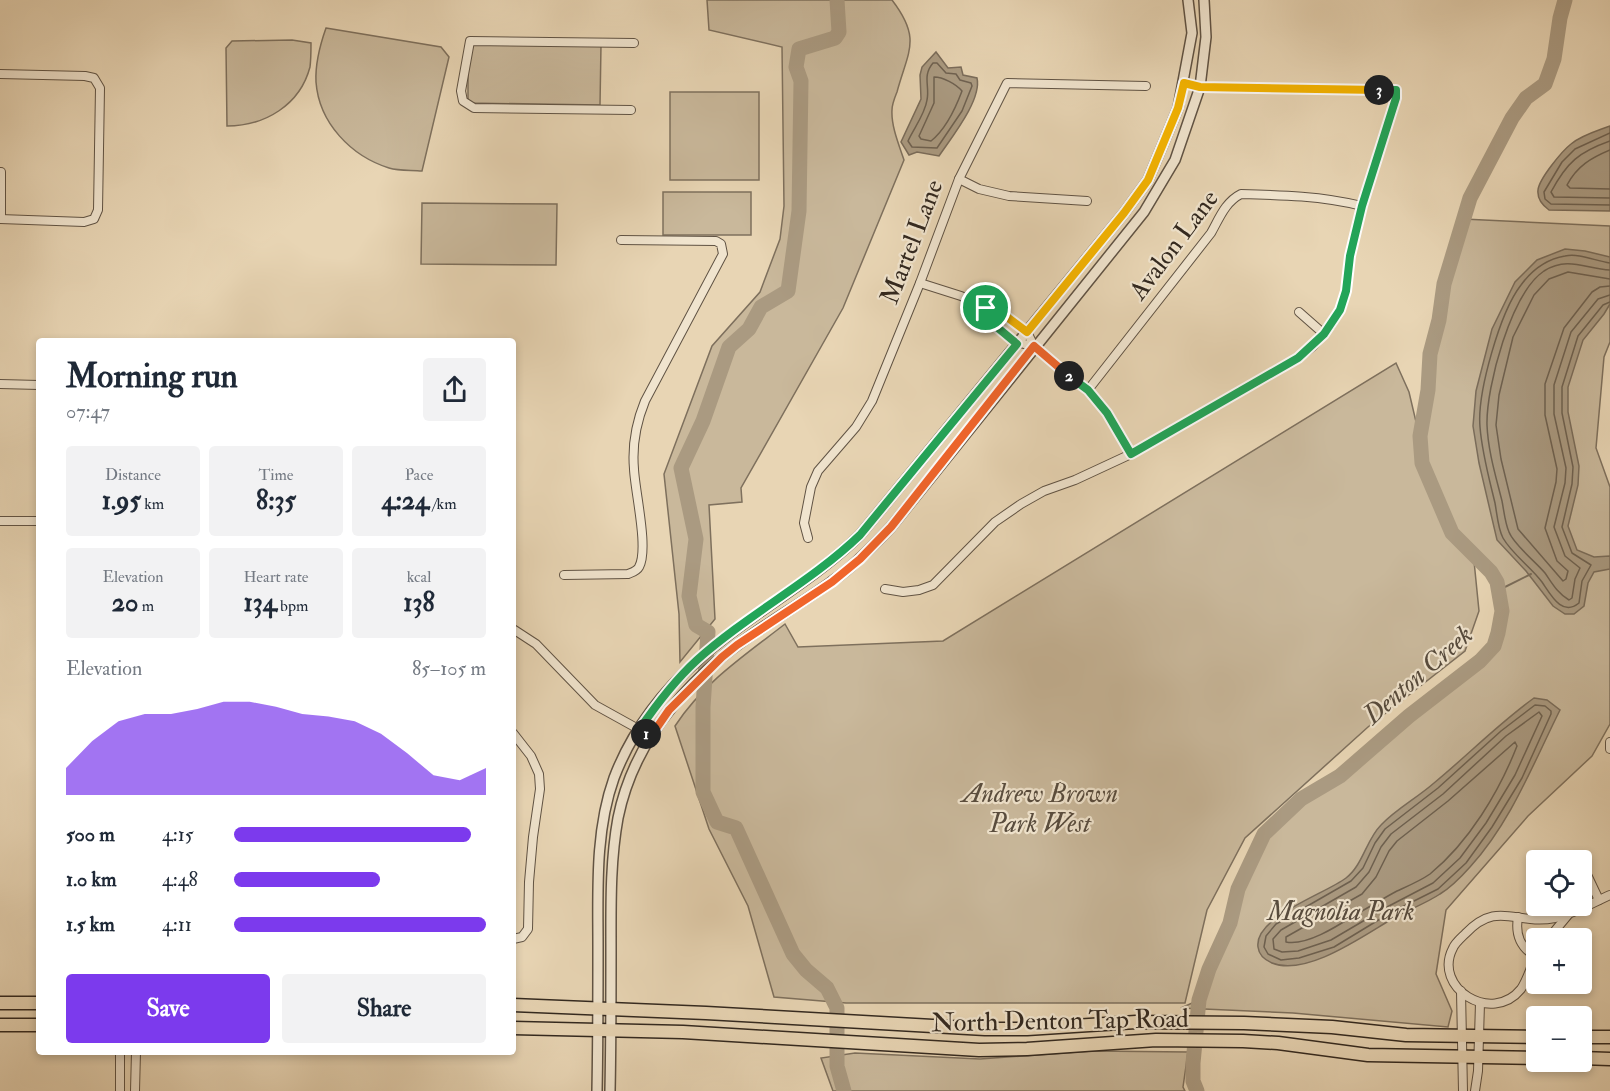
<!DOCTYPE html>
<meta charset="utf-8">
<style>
body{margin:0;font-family:"IM FELL Double Pica",serif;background:#f2f2f3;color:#1f2937;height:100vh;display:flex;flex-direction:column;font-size:22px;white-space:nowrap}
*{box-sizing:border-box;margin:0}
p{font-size:20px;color:#747a83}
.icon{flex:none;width:33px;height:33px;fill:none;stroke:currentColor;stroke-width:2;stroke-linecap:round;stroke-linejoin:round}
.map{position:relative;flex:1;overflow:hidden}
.panel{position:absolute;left:36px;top:338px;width:480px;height:717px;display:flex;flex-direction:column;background:#fff;border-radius:6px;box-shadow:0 3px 9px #0003}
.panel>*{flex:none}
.fabs{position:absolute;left:1526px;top:850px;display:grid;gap:12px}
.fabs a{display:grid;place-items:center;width:66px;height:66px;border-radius:6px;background:#fff;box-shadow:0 3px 9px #0003;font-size:30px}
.pin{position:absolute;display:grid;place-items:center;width:51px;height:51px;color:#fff;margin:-26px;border:3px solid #fff;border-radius:50%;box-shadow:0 2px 6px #0007}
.km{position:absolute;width:30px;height:30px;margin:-15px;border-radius:50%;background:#222;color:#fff;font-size:16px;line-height:30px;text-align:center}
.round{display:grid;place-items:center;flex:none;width:63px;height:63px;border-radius:6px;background:#f2f2f3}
.overview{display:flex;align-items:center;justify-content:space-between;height:102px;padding:0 30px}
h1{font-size:33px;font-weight:700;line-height:45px}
.figures{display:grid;grid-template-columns:repeat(3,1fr);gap:9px;height:102px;padding:6px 30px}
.figures div{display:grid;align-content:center;border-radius:6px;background:#f2f2f3;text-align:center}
.figures b{font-size:26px;font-weight:700}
.figures small{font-size:16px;font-weight:400}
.figures p{font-size:16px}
.chart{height:168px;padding:12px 30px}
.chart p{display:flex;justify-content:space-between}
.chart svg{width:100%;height:108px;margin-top:6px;fill:#7c3aed;opacity:.7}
.action{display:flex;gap:12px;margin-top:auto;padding:12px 30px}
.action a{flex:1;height:69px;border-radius:6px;background:#7c3aed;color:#fff;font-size:24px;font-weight:700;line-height:69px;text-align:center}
.action a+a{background:#f2f2f3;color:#1f2937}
ul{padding:0 30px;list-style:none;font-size:20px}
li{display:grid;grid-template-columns:96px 72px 1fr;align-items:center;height:45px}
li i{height:15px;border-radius:8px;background:#7c3aed}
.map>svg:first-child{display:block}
</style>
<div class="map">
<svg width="1610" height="1091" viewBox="0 0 1610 1091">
<rect width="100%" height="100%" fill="#e8d5b4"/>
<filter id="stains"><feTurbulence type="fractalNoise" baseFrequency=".00333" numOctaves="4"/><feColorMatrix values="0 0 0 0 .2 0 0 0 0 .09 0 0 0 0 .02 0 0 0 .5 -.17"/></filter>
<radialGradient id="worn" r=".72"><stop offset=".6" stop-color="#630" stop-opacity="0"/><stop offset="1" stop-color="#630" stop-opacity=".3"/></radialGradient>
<!-- green -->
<g fill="#c9b89b" stroke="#7e705d" stroke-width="1.5">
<path d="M 707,0 L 892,0 C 922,39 908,51 897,92 C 895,97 892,104 892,110 C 891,126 899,145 904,160 L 843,308 L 741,488 L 742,502 L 709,505 L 715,619 L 680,662 L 679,614 L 664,474 L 712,346 L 760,292 L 780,239 L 784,206 L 782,47 L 709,30 Z"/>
<path d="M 326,28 L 441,47 L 449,57 L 422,171 C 411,170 399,171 389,168 C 351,156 319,123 316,82 C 315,63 320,45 326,28 Z"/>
<path d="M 292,40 L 311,43 C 311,50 311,59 310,67 C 300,105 265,126 227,126 L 226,48 L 232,41 Z"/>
<path d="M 468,44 L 601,45 L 600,105 L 468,103 Z"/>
<rect x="670" y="92" width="89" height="88"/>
<rect x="663" y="192" width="88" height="43"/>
<path d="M 422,203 L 557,204 L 556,265 L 421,264 Z"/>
<path d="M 1463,219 L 1610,226 L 1610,342 L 1604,357 L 1596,448 L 1610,487 L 1610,724 L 1592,756 L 1528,816 L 1446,910 L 1436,974 L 1452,1011 L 1448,1027 L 1293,1013 L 1181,1008 L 1199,1000 L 1209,969 L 1230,923 L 1238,889 L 1264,834 L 1301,799 L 1340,776 L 1409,716 L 1480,661 L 1494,646 L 1502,611 L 1497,582 L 1491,572 L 1466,547 L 1474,561 L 1479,611 L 1465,651 L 1368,727 L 1245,838 L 1207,910 L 1185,1003 L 846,1003 L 774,997 L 748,906 L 709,829 L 675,726 C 703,683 745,655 785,624 L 798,647 L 943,641 L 1396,363 L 1409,392 L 1421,443 L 1428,390 L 1430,354 L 1439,320 L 1444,284 Z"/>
<path d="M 1092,1051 L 1188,1052 L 1183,1087 L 1185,1091 L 833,1091 L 821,1058 L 855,1053 L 980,1059 Z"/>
</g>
<!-- water -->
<g fill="#aa9a81" stroke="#7a6c5a" stroke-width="1.5">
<path d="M 936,52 L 948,68 L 961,67 L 963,75 L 977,78 C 982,100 951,138 939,156 L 917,152 L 909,155 L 901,142 L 921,99 L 920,75 L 922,67 Z"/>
<path d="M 1610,126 L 1610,211 L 1549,210 C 1542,205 1537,199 1538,190 C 1539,179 1562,151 1571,144 C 1582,135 1597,131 1610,126 Z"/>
<path d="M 1565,249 L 1585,251 L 1610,257 L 1610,304 L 1604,314 L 1583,340 L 1568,387 L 1568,412 L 1579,466 L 1578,485 L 1568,526 L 1577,550 L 1594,557 L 1610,556 L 1610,569 L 1594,572 L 1588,583 L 1584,606 L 1574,614 L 1565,614 L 1553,606 L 1526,571 L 1497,540 L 1479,463 L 1473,426 L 1476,391 L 1492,329 L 1515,282 L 1537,260 Z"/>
<path d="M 1534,698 L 1547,700 L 1560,710 C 1533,764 1511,822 1470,867 C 1462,876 1450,888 1440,894 C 1425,904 1407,910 1392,919 C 1363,936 1306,977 1272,963 C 1265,960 1259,956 1258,947 C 1254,917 1325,894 1346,878 C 1363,865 1366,840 1381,825 C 1396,809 1417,798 1434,783 C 1468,755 1498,724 1534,698 Z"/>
</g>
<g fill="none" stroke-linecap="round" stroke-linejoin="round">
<!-- shore -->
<g stroke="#6e6150" stroke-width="1.5">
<path d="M 933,63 L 937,63 L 946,73 L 956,74 L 960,80 L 971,83 L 972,86 L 962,111 L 937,148 L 912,147 L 908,141 C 914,128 925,114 927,100 C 930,86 922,76 933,63 Z"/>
<path d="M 934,77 C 943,77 956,84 962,91 C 956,107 945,130 931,141 L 921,139 L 919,136 L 934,103 Z"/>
<path d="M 1610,133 L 1575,149 L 1562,162 L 1544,192 L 1545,199 L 1551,204 L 1610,205"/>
<path d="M 1610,141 C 1579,152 1567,162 1551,192 L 1554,197 L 1610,198"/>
<path d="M 1610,150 C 1591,158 1577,166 1567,185 L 1570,188 L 1610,189"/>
<path d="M 1610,263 C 1595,261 1580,253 1565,256 C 1547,259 1532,270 1521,285 C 1500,312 1477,393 1480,427 C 1482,453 1489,478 1495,503 C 1497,514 1498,529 1503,538 C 1512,554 1531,567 1542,582 C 1551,595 1562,617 1579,603 L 1582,581 L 1591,565 L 1572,553 L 1562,527 L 1572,484 L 1573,467 L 1562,413 L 1562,387 L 1578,336 L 1603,305 L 1610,302"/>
<path d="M 1610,270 C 1586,269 1568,256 1544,271 C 1511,293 1486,387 1487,425 C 1488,451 1496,477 1502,501 C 1504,511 1505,523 1509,532 C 1514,545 1536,562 1545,573 C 1552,583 1558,594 1569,600 L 1572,598 L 1575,579 L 1580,568 L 1565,556 L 1554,527 L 1565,483 L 1566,468 L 1554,414 L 1554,385 L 1571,332 L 1598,299 L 1610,295"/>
<path d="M 1610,279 L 1568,272 L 1549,279 L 1534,295 L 1513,337 L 1499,395 L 1496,425 L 1501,459 L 1518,529 L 1563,581 L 1566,579 L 1568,571 L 1557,561 L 1545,528 L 1556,482 L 1557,469 L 1545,415 L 1545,384 L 1564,328 L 1592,292 L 1600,287 L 1610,286"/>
<path d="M 1535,705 L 1545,706 L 1551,711 L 1551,714 L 1522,778 L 1492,827 L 1466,863 L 1438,889 L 1390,913 L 1334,947 L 1299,958 L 1281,960 L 1268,954 L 1264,947 L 1266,936 L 1276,924 L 1351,881 L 1363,868 L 1375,843 L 1385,829 L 1438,788 L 1501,731 Z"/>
<path d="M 1539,712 L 1542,716 L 1515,775 L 1486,823 L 1460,858 L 1433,883 L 1387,907 L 1331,940 L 1298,951 L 1282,952 L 1274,949 L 1273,939 L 1281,930 L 1356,887 L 1369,872 L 1381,847 L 1391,834 L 1443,794 L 1506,736 Z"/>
<path d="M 1515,742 L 1517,746 C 1499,792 1469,842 1430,874 C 1420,881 1408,886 1397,891 C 1382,899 1368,908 1353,916 C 1336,927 1306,946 1286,942 L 1286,937 L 1362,894 L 1376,877 L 1389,851 L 1397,841 L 1448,801 Z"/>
</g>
<!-- stream -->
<path stroke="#7a6c5a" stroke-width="2" d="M 1499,590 L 1531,574"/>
<!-- river -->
<g stroke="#aa9a81" stroke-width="15">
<path d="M 837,0 L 839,32 L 835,38 L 799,49 L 796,67 L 801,81 L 799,211 L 788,291 L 761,307 L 749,329 L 729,347 L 703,421 L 681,468 L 696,539 L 689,596 L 696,625 L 708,632 L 703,707 L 703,792 L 717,822 L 736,828 L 793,954 L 806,970 L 827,988 L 837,1008 L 837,1066 L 844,1091"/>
<path d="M 1197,1091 L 1193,1081 L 1193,1063 L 1199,1000 L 1209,969 L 1230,923 L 1238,889 L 1264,834 L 1301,799 L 1340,776 L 1409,716 L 1480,661 L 1494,646 L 1498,633 L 1502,611 L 1497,582 L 1491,572 L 1452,533 L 1422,463 L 1420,436 L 1428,390 L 1430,354 L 1439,320 L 1444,284 L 1470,198 L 1512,118 L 1526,98 L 1545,84 L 1554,59 L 1560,18 L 1565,0"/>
</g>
<defs>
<g id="minor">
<path d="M 0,74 L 85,76 L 94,78 L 100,88 L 98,210 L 94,219 L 84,222 L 0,219"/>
<path d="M 631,110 L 474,108 L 463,101 L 461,91 L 470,41 L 634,43"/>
<path d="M 959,179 L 979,189 L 1009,196 L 1087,201"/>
<path d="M 1,219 L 1,172"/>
<path d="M 920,283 L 961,296 L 986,308 L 999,311 L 1027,332 L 1034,346 L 1064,372 L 1088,390 L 1107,413 L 1131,454"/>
<path d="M 986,308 C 995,331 1010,343 1034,346"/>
<path d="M 1299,312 L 1324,334"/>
<path d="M 0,384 L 39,385"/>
<path d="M 1088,390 L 1211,233 C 1219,219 1225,202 1241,194 C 1282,195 1322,196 1362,206"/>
<path d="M 0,521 L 39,521"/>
<path d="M 808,538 L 804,523 L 811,487 L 818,471 L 856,427 L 872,401 L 920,283 L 959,179 L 1007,83 L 1146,86"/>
<path d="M 564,575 L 628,574 C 633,572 637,571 639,567 C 649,549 635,492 634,469 C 632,446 636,423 645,401 L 723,254 L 721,244 L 716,241 L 621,240"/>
<path d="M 885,589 L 903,592 L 919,590 L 933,585 L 995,522 L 1021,504 L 1044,491 L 1075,480 L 1131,454 L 1298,358 L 1313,346 L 1330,326 L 1340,310 L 1346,291 L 1350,256 L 1362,206 L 1396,98 L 1396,90 L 1200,87 L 1184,83"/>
<path d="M 513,629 L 536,644 L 595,705 L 651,736"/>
<path d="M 513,733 L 531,756 L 539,774 L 540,789 L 533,837 L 529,882 L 528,929 L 522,937 L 513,939"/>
<path d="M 1610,742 L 1610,749"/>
<path d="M 1564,861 L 1572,856 L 1580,860 L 1599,900"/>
<path d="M 1518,917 C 1515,935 1520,947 1535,956"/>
<path d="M 1548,939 L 1568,915"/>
<path d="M 1536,955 C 1531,966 1528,979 1521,989 C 1492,1025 1432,988 1453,948 C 1455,943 1461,938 1465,934 C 1498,899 1516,926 1555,918 C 1574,914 1592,903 1610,895"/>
<path d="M 1461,991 L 1463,1091"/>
<path d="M 120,1091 L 120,1052"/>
<path d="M 135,1091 L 136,1052"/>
<path d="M 1475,1091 L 1478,1071 L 1480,1003"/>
</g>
<g id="tertiary">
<path d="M 597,1091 C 598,1042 598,994 598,945 C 598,890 595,831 614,778 C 631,733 662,692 698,660 C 749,614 811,583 860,535 L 1124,213 L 1148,180 L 1178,108 L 1192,33 L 1188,0"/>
<path d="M 610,1091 C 611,1044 611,997 611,950 C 611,906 610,862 618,818 C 631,753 672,699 722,657 C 756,629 795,608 831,582 C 853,567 872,547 891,527 L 1144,212 L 1175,160 L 1200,87 L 1206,37 L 1204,0"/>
</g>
<g id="primary">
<path d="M 0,1003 L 39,1003"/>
<path d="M 513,1005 L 706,1013 L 985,1029 L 1027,1029 L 1136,1022 L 1244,1023 L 1332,1027 L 1406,1035 L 1536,1037"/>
<path d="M 0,1025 L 39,1025"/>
<path d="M 513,1028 L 683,1032 L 979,1050 L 1027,1049 L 1156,1040 L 1243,1041 L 1278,1043 L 1368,1055 L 1536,1058"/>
<path d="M 1581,1037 L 1610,1037"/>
<path d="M 1581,1058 L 1610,1059"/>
</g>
</defs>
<!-- minor casing -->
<use href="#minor" stroke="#605344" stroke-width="10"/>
<!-- tertiary casing -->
<use href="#tertiary" stroke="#605344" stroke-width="12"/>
<!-- primary casing -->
<use href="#primary" stroke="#32281f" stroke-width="15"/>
<!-- minor -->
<use href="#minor" stroke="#f0e4ce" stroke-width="8"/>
<!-- tertiary -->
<use href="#tertiary" stroke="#f0e4ce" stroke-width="9"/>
<!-- primary -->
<use href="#primary" stroke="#e8d5b4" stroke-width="12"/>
</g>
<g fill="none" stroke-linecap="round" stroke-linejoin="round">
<defs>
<path id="split-1" d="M 646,734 L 639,730 C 656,705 674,681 697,660 C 748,614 810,583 860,535 L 1017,344 L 992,323 L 986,308"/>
<path id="split-2" d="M 646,734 L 651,736 L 669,710 L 722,657 L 737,645 L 832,582 L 860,559 L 891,527 L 1034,346 L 1069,376"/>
<path id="split-3" d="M 1069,376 L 1088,390 L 1107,413 L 1131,454 L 1298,358 L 1324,334 L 1340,310 L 1346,291 L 1350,256 L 1362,206 L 1396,98 L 1396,90 L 1379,90"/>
<path id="split-4" d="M 986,308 L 999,311 L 1027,332 L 1124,213 L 1148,180 L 1178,108 L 1184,83 L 1200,87 L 1379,90"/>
</defs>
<!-- split-1 casing -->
<use href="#split-1" stroke="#fff" stroke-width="12"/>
<!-- split-2 casing -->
<use href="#split-2" stroke="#fff" stroke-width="12"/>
<!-- split-3 casing -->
<use href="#split-3" stroke="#fff" stroke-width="12"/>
<!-- split-4 casing -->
<use href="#split-4" stroke="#fff" stroke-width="12"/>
<!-- split-1 -->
<use href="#split-1" stroke="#22a559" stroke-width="8"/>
<!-- split-2 -->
<use href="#split-2" stroke="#f0652b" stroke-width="8"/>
<!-- split-3 -->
<use href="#split-3" stroke="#22a559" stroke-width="8"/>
<!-- split-4 -->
<use href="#split-4" stroke="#f5b400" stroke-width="8"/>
</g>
<g text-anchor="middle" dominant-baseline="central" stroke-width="4.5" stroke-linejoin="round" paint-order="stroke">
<!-- street labels -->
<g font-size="26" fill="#32281f" stroke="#f0e4ce">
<text transform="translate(912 242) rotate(-69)">Martel Lane</text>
<text transform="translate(1174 245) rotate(-53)">Avalon Lane</text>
<text transform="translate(1060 1021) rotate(-1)">North Denton Tap Road</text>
</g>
<!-- park labels -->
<g font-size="26" font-style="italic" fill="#584c3e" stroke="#f0e4ce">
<text x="1040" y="794">Andrew Brown<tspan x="1040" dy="30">Park West</tspan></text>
<text x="1341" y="912">Magnolia Park</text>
</g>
<!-- water labels -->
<g font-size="27" font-style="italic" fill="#564a3c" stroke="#f0e4ce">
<text transform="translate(1418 675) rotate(-41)">Denton Creek</text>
</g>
</g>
<rect width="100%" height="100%" filter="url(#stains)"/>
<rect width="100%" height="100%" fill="url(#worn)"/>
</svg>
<div class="fabs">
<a><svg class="icon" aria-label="locate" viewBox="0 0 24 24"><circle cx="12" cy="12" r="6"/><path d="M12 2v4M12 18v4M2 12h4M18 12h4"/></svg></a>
<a>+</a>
<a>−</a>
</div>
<div class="pin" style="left:986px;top:308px;background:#1e9e55"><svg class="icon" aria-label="arrive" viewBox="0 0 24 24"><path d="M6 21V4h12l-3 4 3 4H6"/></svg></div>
<b class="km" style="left:646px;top:734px">1</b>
<b class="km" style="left:1069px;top:376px">2</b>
<b class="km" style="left:1379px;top:90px">3</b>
<section class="panel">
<div class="overview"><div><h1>Morning run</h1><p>07:47</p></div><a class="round"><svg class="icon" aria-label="share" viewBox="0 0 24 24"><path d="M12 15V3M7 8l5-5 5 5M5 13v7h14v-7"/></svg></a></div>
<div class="figures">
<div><p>Distance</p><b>1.95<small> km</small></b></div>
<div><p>Time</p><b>8:35</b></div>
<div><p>Pace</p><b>4:24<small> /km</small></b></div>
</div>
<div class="figures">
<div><p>Elevation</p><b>20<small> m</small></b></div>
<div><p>Heart rate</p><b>134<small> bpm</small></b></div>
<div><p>kcal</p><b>138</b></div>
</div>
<div class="chart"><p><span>Elevation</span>85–105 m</p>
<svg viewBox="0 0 160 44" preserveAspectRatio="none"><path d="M0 44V33L10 22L20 14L30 11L40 11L50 9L60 6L70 6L80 8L90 11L100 12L110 14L120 19L130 27L140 36L150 38L160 33V44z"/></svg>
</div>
<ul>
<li><b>500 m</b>4:15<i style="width:94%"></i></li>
<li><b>1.0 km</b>4:48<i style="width:58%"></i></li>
<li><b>1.5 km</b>4:11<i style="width:100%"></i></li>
</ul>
<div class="action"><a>Save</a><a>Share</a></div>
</section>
</div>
